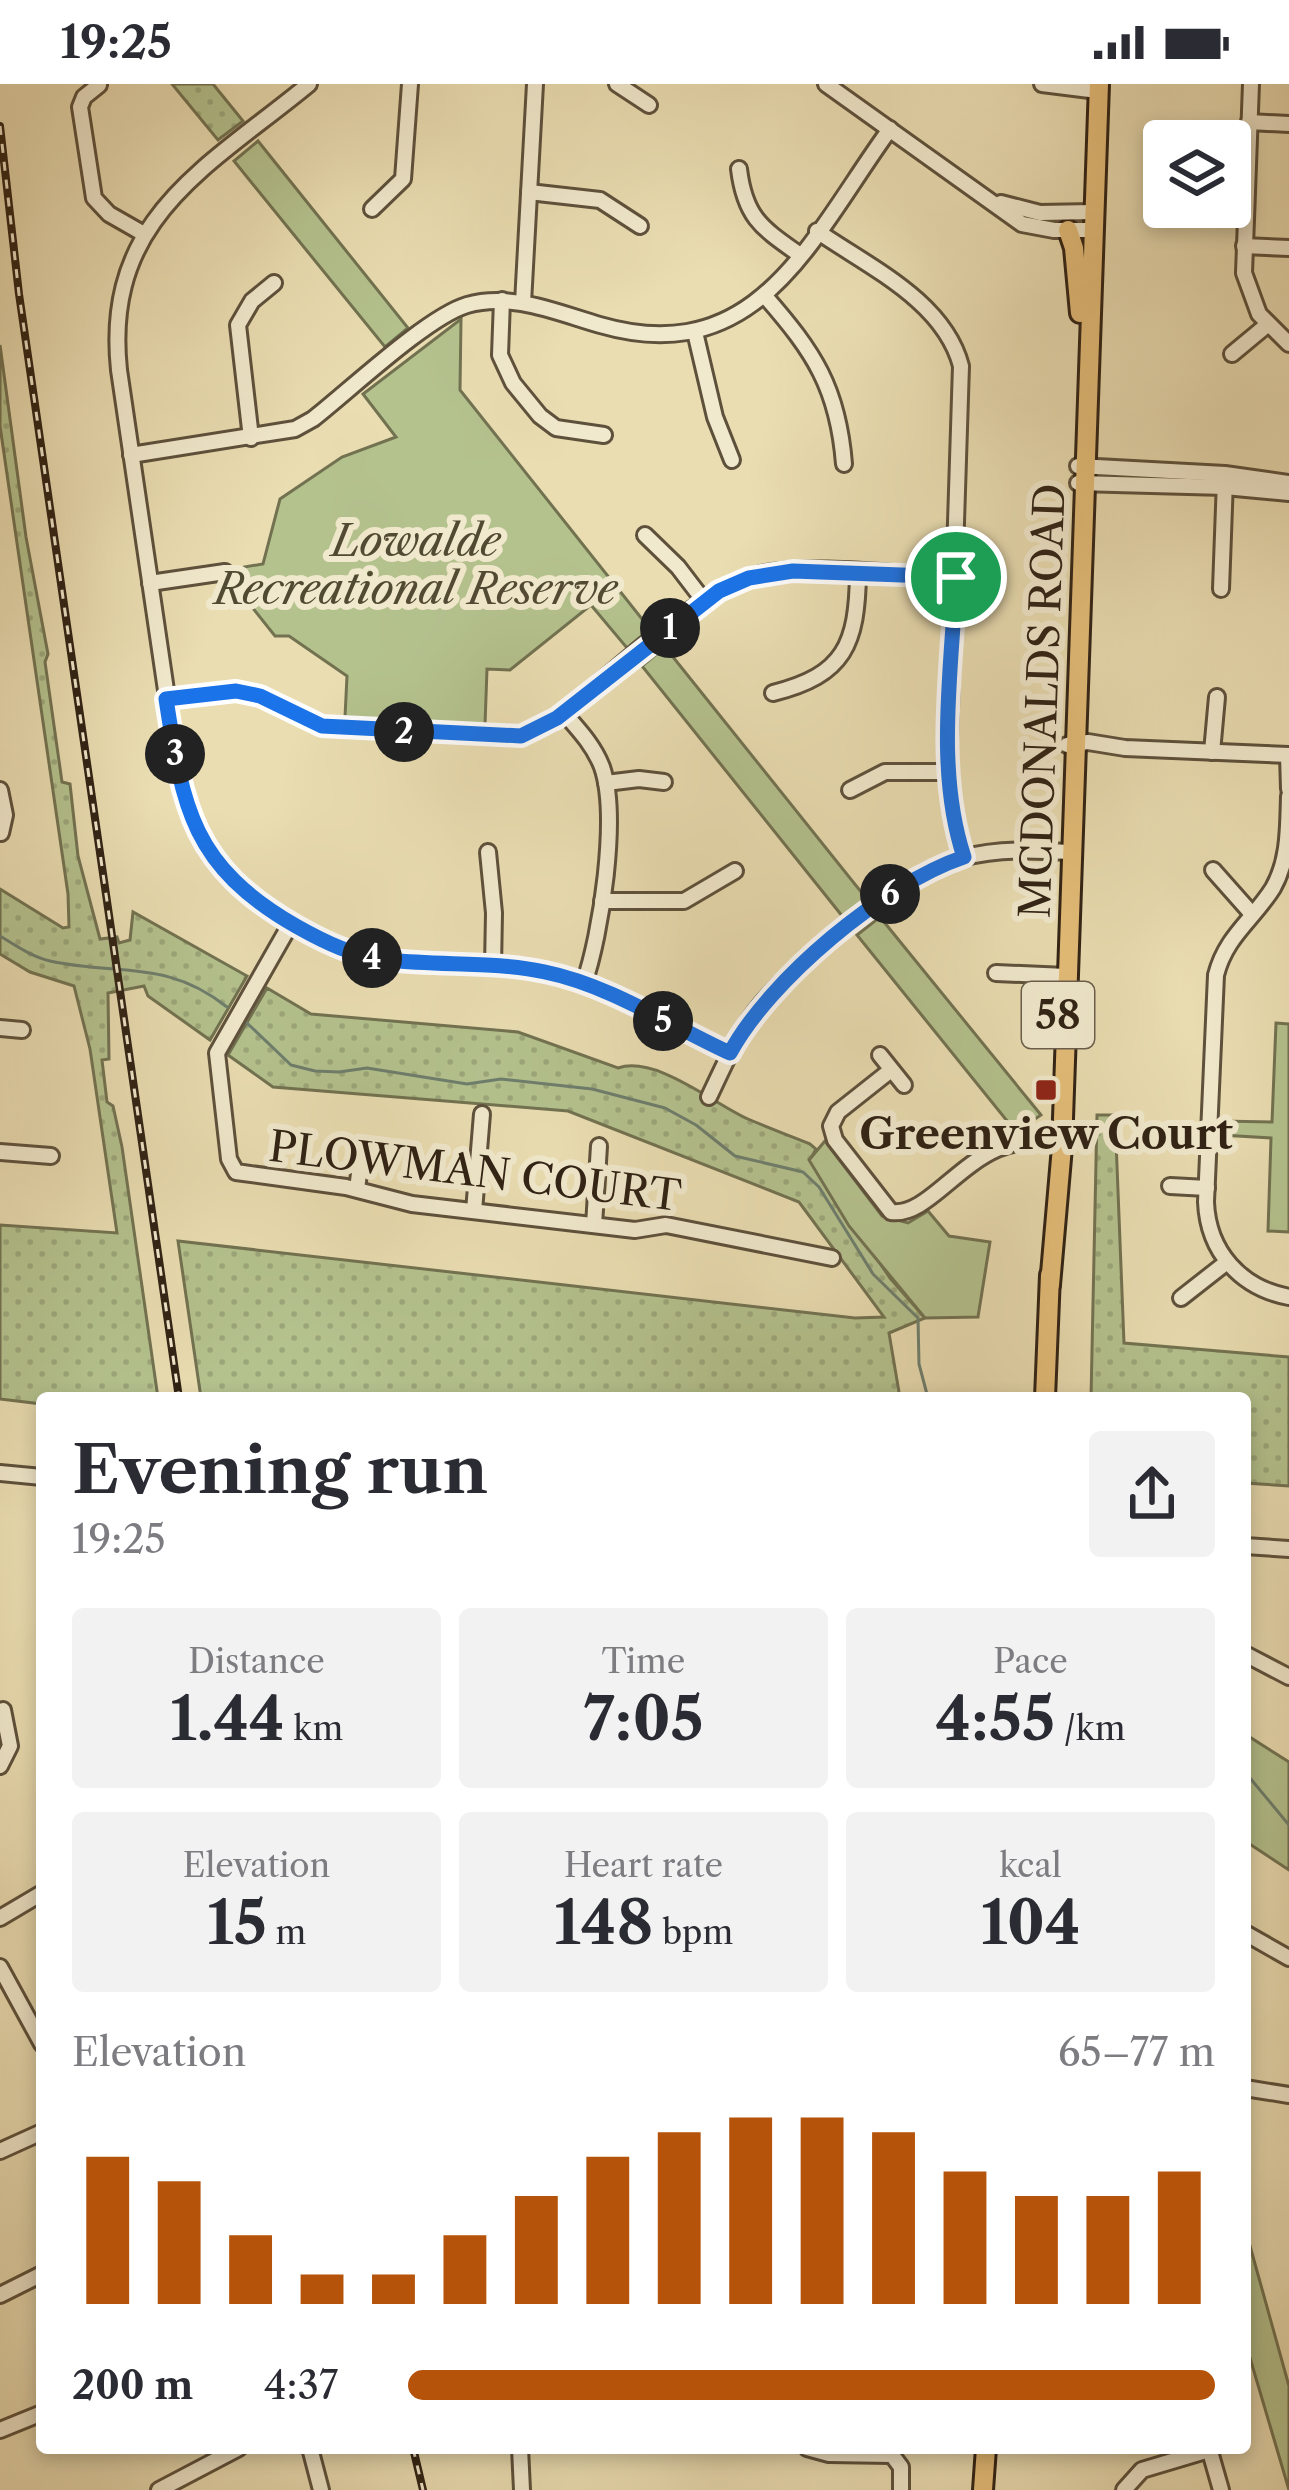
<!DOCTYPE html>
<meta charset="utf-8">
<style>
body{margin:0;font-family:"Libre Caslon Text",serif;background:#f2f2f3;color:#2b2b33;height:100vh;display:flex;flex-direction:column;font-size:45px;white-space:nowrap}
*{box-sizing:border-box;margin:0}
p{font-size:39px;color:#7c7c81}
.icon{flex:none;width:66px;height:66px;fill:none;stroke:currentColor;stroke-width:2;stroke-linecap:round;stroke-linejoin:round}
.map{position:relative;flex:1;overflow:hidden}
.side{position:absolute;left:36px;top:1308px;width:1215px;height:1062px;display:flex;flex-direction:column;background:#fff;border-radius:12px;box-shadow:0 6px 18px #0003}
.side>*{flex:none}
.tools{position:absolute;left:1143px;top:36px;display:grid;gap:24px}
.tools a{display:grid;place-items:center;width:108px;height:108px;border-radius:12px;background:#fff;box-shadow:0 6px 18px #0003;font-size:60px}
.pin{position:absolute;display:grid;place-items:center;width:102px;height:102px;color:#fff;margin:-51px;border:6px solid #fff;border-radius:50%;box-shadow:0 3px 12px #0007}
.km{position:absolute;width:60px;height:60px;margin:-30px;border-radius:50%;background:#222;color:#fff;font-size:33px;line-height:60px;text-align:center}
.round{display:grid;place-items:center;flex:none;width:126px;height:126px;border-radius:12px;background:#f2f2f3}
.headline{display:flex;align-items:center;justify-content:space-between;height:204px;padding:0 36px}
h1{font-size:66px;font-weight:700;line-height:90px}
.metrics{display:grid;grid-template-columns:repeat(3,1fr);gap:18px;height:204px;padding:12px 36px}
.metrics div{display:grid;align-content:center;border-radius:12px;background:#f2f2f3;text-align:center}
.metrics b{font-size:60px;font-weight:700}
.metrics small{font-size:33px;font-weight:400}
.metrics p{font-size:33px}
.chart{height:336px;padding:24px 36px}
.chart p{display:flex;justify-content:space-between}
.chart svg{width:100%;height:216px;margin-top:12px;stroke:#b45309;stroke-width:6}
ul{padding:0 36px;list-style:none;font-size:39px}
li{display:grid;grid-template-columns:192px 144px 1fr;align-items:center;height:90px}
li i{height:30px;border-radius:15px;background:#b45309}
.status{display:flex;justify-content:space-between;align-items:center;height:84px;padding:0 60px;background:#fff;direction:ltr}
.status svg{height:33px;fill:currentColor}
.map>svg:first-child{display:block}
</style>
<div class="status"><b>19:25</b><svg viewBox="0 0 49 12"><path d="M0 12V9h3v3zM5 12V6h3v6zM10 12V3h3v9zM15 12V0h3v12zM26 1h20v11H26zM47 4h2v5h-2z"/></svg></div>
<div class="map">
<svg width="1289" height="2406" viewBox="0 0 1289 2406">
<defs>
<pattern id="grass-dots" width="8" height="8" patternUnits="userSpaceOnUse" patternTransform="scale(3)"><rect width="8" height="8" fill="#b4c28e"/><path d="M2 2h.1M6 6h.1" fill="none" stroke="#9ba67a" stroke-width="1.8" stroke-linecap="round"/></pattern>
</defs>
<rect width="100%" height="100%" fill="#eaddb2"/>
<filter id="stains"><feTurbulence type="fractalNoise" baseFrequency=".00167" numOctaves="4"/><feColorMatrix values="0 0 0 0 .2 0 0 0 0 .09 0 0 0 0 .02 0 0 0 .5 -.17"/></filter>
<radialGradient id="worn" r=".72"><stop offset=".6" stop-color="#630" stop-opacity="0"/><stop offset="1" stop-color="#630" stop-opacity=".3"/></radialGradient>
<!-- grass -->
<g fill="url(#grass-dots)" stroke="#727251" stroke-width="3">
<path d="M 172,0 L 213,0 L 243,37 L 218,56 Z"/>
<path d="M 0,261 L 26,453 L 48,570 L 45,578 L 62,698 L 70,700 L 78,772 L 100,855 L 117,853 L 119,859 L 130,856 L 133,828 L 247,892 L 210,956 L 148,912 L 144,902 L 108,909 L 109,975 L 102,976 L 107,1018 L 113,1022 L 122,1063 L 158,1314 L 42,1314 L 42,1320 L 0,1315 L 0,1141 L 117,1149 L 90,965 L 74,902 L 30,888 L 0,870 L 0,805 L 63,844 L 69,843 L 68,810 L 0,342 Z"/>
<path d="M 267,904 L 311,930 L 518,948 L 618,984 C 656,971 714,1020 748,1035 C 769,1044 790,1052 810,1060 L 816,1065 L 810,1076 L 890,1194 L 925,1234 L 889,1249 L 900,1314 L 201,1314 L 178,1157 L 855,1234 L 884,1233 L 799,1118 L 568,1027 L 273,1003 L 228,971 Z"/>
<path d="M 1097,1031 L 1115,1031 L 1124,1259 L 1289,1273 L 1289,1402 L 1245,1399 L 1245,1314 L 1091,1314 Z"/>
</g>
<!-- park -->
<g fill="#b4c28e" stroke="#727251" stroke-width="3">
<path d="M 258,57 L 408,244 L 385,263 L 234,77 Z"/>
<path d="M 461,235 L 460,306 L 650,545 L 627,564 L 591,521 L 510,586 L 487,585 L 485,641 L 345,633 L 347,592 L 289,552 L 275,552 L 236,503 L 244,483 L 263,480 L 280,415 L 342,373 L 396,353 L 363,310 Z"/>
<path d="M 665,563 L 866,814 L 843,833 L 642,582 Z"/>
<path d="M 880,833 L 1041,1031 L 1016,1048 L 857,851 Z"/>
<path d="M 1276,939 L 1289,940 L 1289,1148 L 1268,1147 L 1271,1054 L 1221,1051 L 1221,1037 L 1272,1038 Z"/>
<path d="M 825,1057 L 882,1132 L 908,1139 L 928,1127 L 949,1152 L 990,1158 L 978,1233 L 925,1234 L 849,1142 L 809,1076 Z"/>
<path d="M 1245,1650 L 1289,1678 L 1289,1786 L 1245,1757 Z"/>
<path d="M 1245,2144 L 1289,2302 L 1289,2406 L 1245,2257 Z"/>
</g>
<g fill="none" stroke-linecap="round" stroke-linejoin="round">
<!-- stream -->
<g stroke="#6e7e6d" stroke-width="3">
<path d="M 0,852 C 15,861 32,873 50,877 C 118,892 167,875 227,923"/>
<path d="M 247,939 L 291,981 L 315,987 L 339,988 L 367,984 L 467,1000 L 501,995 L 592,1005 L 665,1024 L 696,1041 L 735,1072 L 803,1088 L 819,1103 L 873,1190 L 918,1234 L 919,1280 L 928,1314"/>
<path d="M 1245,1688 L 1289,1741"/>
</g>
<defs>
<g id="minor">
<path d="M 309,0 C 207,84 103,134 119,286 L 178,688 C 193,760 233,806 296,842 C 320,855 344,869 372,874 C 429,884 489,876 546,888 C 607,900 673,942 730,969"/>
<path d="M 617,0 L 649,21"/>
<path d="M 826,0 L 1022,140 L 1054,146 L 1093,146"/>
<path d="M 1042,0 L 1098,7"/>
<path d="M 1251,0 L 1244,189 L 1259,230 L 1289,260"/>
<path d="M 99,1 L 84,13 L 80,23 L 94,114 L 109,130 L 144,150"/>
<path d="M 1249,38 L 1289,40"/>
<path d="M 739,85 C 745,134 762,144 800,171"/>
<path d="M 529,108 L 600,116 L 640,142"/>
<path d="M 1001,119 L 1040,129 L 1093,128"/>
<path d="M 372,125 L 403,95 L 410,0"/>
<path d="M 817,147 C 869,183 944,217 961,282 L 948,688 L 954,738 L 964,774"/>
<path d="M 1244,162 L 1289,164"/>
<path d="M 765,212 C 814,268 838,304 844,380"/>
<path d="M 502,216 L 500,271 L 513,299 L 540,332 L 556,344 L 604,351"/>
<path d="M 523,219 L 535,0"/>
<path d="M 695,248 L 715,333 L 732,376"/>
<path d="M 1232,270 L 1267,241"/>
<path d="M 251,354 L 238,241 L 252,217 L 274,199"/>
<path d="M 131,371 L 295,345 L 313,335 C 349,307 427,233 467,221 C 511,208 558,229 600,241 C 759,287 812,152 890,45"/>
<path d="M 1078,382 L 1225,390 L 1289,399"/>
<path d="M 1078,399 L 1225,403 L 1289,409"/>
<path d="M 645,451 L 678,483 L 704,517"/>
<path d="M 150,499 L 225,488"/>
<path d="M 1221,505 L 1225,396"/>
<path d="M 773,609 C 845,591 857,560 858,489"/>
<path d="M 166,615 L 236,607 L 260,612 L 322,642 L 521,652 L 551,639 C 604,598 699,504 761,490 C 811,479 901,491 956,493"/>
<path d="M 564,629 C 579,646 594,662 602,683 C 619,732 601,851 584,899"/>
<path d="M 1067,661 L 1088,658 L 1125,664 L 1289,671"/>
<path d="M 1212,668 L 1217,613"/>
<path d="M 1288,671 L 1289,705"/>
<path d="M 606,699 L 639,695 L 664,698"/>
<path d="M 0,706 L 5,731 L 1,749"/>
<path d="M 850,706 L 885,688 L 948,688"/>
<path d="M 1289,712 C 1288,744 1289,776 1273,804 C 1253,836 1226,852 1216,891 L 1206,1118 C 1208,1168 1241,1204 1289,1213"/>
<path d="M 488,768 L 494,829 L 493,883"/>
<path d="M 1213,786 L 1252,830"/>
<path d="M 602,817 L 684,817 L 735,787"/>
<path d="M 291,839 L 217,969 L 229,1075 L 236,1088 L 346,1103 L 412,1120 L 635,1146 L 666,1141 L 832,1174"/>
<path d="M 996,889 L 1066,892"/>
<path d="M 0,944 L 22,946"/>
<path d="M 880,971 L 904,1001"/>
<path d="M 891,986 L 838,1028 L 831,1042 L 835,1056 L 891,1128 C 938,1135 978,1033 1062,1063"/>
<path d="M 709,1013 C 722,986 734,957 752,932 C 789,881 902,791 962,774 C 998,764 1036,766 1072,768"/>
<path d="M 0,1068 L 51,1072"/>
<path d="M 1170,1102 L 1207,1104"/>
<path d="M 357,1105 L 362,1067"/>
<path d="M 474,1127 L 482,1030"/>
<path d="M 594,1141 L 599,1062"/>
<path d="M 1181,1214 L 1227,1178"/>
<path d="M 0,1389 L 42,1393"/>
<path d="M 1245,1462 L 1289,1465"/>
<path d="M 1245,1570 L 1289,1593"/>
<path d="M 0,1682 L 10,1662 L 3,1626"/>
<path d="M 0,1834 L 42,1809"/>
<path d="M 1245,1849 L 1289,1874"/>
<path d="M 0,1883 L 42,1960"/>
<path d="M 1245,2004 L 1289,2011"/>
<path d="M 0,2067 L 42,2048"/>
<path d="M 0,2211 L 42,2190"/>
<path d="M 0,2346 L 42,2329"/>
<path d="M 310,2364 L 321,2406"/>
<path d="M 520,2364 L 522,2406"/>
<path d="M 807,2364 L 829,2370 L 892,2371 L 901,2383 L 901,2406"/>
<path d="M 1209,2364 L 1221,2406"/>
<path d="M 159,2406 L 239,2364"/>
<path d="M 1124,2406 L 1142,2386 L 1209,2366"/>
</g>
<g id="major">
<path d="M 1068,146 L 1074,164 L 1080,229"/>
<path d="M 1050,1201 L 1062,1063 L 1099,0"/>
<path d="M 1045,1314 L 1050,1191"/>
<path d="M 983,2406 L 986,2364"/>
</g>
</defs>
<!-- minor casing -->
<use href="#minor" stroke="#5e513c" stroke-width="20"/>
<!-- major casing -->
<use href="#major" stroke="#302214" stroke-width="24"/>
<!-- minor -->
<use href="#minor" stroke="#f1e9cd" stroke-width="14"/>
<!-- major -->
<use href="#major" stroke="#e5be79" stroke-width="18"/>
<defs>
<g id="rail">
<path d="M 0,42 L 19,210 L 179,1314"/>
<path d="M 413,2364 L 423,2406"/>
</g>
</defs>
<!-- rail casing -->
<use href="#rail" stroke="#302214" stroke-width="8"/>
<!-- rail -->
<use href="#rail" stroke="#f1e9cd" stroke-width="3" stroke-dasharray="9" stroke-linecap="butt"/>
</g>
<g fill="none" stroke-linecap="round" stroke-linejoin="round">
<defs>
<path id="route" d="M 793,487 L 956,493 C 952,584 935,685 964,773 C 884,800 770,895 730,969 C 671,942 609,901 545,888 C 495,877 441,882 390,876 C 355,873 326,859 296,842 C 192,782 183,725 166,615 L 236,607 L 260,612 L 322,642 L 521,652 L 557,634 L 719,507 L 749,494 Z"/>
</defs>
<!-- route casing -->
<use href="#route" stroke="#fff" stroke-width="24"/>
<!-- route -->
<use href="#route" stroke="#1a73e8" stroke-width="15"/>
</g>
<!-- markers -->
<rect fill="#8f2418" stroke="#f1e9cd" stroke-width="4.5" x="1034" y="994" width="24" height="24" rx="6"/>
<g text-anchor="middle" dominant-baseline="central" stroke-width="12" stroke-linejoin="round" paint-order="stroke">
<!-- shield labels -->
<rect fill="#f1e9cd" stroke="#6a5e4c" stroke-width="3" x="1022" y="898" width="72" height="66" rx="9"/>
<g font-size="39" font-weight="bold" fill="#302214">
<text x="1058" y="931">58</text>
</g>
<!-- park labels -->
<g font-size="42" font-style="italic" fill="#514a32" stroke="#f1e9cd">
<text x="416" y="457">Lowalde<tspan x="416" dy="48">Recreational Reserve</tspan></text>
</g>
<!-- street labels -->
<g font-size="42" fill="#302214" stroke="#f1e9cd">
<text transform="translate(1042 617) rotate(-88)">MCDONALDS ROAD</text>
<text transform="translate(475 1087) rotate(7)">PLOWMAN COURT</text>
</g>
<!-- poi labels -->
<g font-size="42" font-weight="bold" fill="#302214" stroke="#f1e9cd">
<text x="1046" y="1050">Greenview Court</text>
</g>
</g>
<rect width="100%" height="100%" filter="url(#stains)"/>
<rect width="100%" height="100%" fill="url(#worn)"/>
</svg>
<div class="tools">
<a><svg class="icon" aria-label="layers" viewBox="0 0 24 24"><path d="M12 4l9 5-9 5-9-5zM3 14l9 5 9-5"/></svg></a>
</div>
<div class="pin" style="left:956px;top:493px;background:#1e9e55"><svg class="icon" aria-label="arrive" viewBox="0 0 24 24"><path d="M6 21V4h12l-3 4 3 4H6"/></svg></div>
<b class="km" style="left:670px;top:544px">1</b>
<b class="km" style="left:404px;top:648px">2</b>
<b class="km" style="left:175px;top:670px">3</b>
<b class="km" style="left:372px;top:874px">4</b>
<b class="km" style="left:663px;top:937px">5</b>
<b class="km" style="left:890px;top:810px">6</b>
<section class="side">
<div class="headline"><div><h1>Evening run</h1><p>19:25</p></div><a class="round"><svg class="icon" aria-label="share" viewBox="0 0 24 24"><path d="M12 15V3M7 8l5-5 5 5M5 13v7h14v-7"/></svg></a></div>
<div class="metrics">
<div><p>Distance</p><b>1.44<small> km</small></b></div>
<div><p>Time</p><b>7:05</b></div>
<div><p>Pace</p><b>4:55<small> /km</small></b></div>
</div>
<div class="metrics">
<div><p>Elevation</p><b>15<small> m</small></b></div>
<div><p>Heart rate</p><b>148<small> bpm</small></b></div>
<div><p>kcal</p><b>104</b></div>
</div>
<div class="chart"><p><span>Elevation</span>65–77 m</p>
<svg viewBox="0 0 160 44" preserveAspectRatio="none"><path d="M5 44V14M15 44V19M25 44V30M35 44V38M45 44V38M55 44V30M65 44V22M75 44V14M85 44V9M95 44V6M105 44V6M115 44V9M125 44V17M135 44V22M145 44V22M155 44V17"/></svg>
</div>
<ul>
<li><b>200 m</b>4:37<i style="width:100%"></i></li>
</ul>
</section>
</div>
